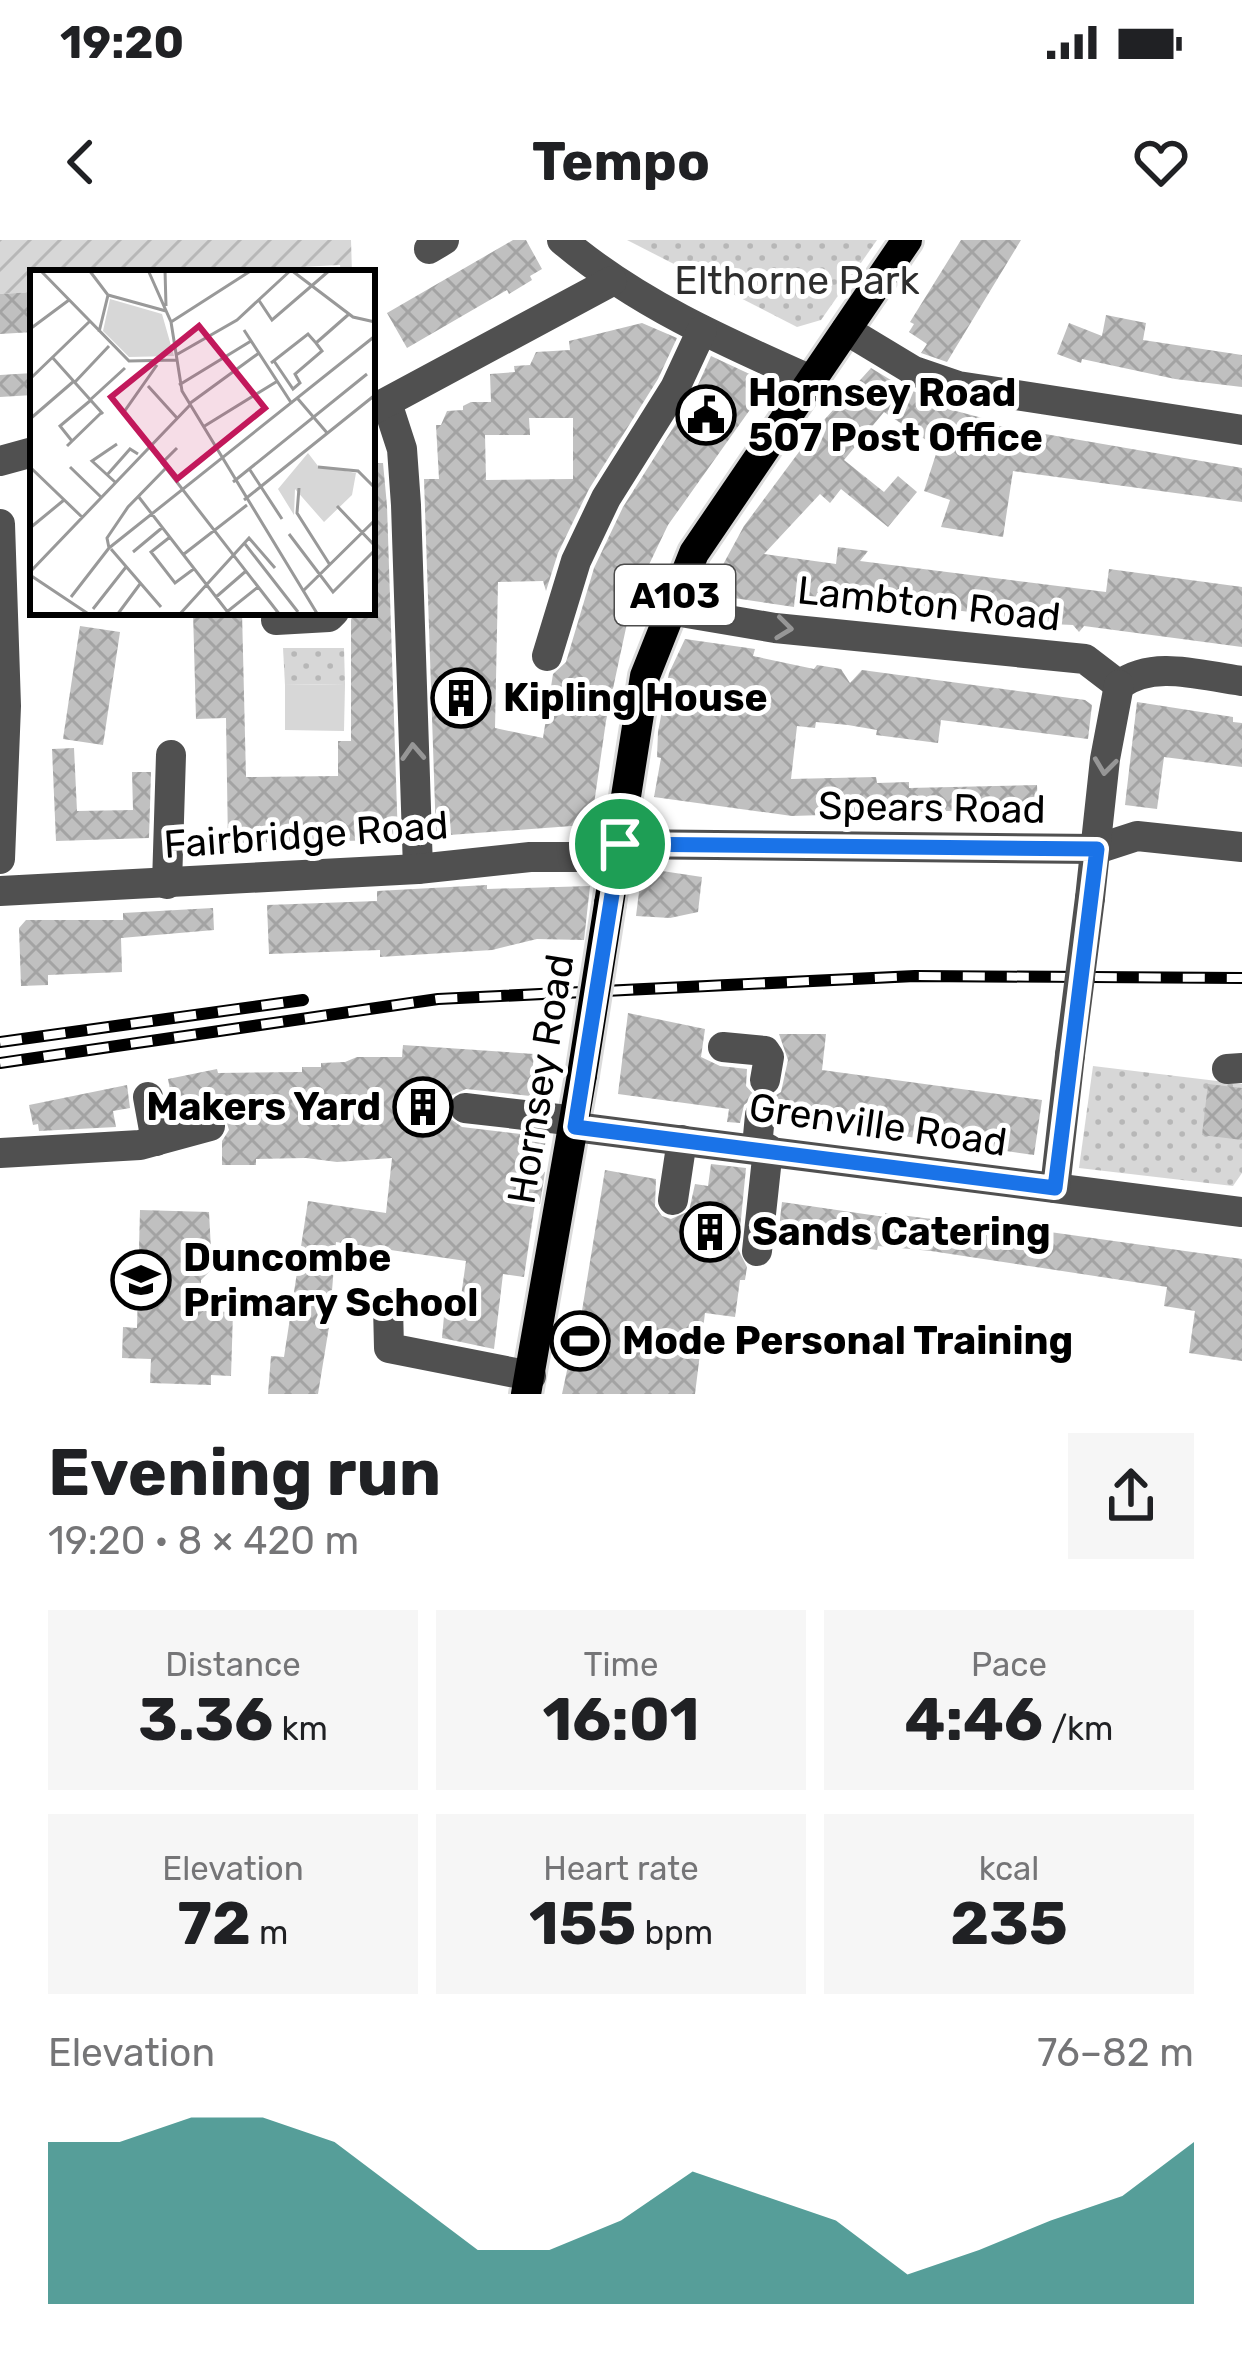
<!DOCTYPE html>
<meta charset="utf-8">
<style>
body{margin:0;font-family:Rubik,sans-serif;background:#f6f6f6;color:#202124;height:100vh;display:flex;flex-direction:column;font-size:45px;white-space:nowrap}
*{box-sizing:border-box;margin:0}
p{font-size:39px;color:#757577}
.icon{flex:none;width:66px;height:66px;fill:none;stroke:currentColor;stroke-width:2;stroke-linecap:round;stroke-linejoin:round}
.map{position:relative;height:1154px;overflow:hidden}
.drawer{display:flex;flex-direction:column;background:#fff;flex:1}
.drawer>*{flex:none}
.pin{position:absolute;display:grid;place-items:center;width:102px;height:102px;color:#fff;margin:-51px;border:6px solid #fff;border-radius:50%;box-shadow:0 3px 12px #0007}
.round{display:grid;place-items:center;flex:none;width:126px;height:126px;border-radius:0px;background:#f6f6f6}
.head{display:flex;align-items:center;justify-content:space-between;height:204px;padding:0 48px}
h1{font-size:66px;font-weight:700;line-height:90px}
.stats{display:grid;grid-template-columns:repeat(3,1fr);gap:18px;height:204px;padding:12px 48px}
.stats div{display:grid;align-content:center;border-radius:0px;background:#f6f6f6;text-align:center}
.stats b{font-size:60px;font-weight:700}
.stats small{font-size:33px;font-weight:400}
.stats p{font-size:33px}
.chart{height:336px;padding:24px 48px}
.chart p{display:flex;justify-content:space-between}
.chart svg{width:100%;height:216px;margin-top:12px;fill:#0f766e;opacity:.7}
.status{display:flex;justify-content:space-between;align-items:center;height:84px;padding:0 60px;background:#fff;direction:ltr}
.status svg{height:33px;fill:currentColor}
header{display:flex;justify-content:space-between;align-items:center;height:156px;padding:0 48px;background:#fff;font-size:54px;font-weight:700}
.map>svg:first-child{display:block}
</style>
<div class="status"><b>19:20</b><svg viewBox="0 0 49 12"><path d="M0 12V9h3v3zM5 12V6h3v6zM10 12V3h3v9zM15 12V0h3v12zM26 1h20v11H26zM47 4h2v5h-2z"/></svg></div>
<header><svg class="icon" aria-label="back" viewBox="0 0 24 24"><path d="M15 5l-7 7 7 7"/></svg>Tempo<svg class="icon" aria-label="heart" viewBox="0 0 24 24"><path d="M12 20l-8-8c-3-5 5-10 8-4 3-6 11-1 8 4z"/></svg></header>
<div class="map">
<svg width="1242" height="1154" viewBox="0 0 1242 1154">
<defs>
<pattern id="park-dots" width="8" height="8" patternUnits="userSpaceOnUse" patternTransform="scale(3)"><rect width="8" height="8" fill="#d7d7d7"/><path d="M2 2h.1M6 6h.1" fill="none" stroke="#b7b7b7" stroke-width="1.8" stroke-linecap="round"/></pattern>
<pattern id="garden-furrows" width="10" height="10" patternUnits="userSpaceOnUse" patternTransform="scale(3)"><rect width="10" height="10" fill="#d7d7d7"/><path d="M-1 1l2-2M0 10L10 0M9 11l2-2" fill="none" stroke="#b7b7b7"/></pattern>
<pattern id="building-cross-hatch" width="8" height="8" patternUnits="userSpaceOnUse" patternTransform="scale(3)"><rect width="8" height="8" fill="#c0c0c0"/><path d="M0 0l8 8M0 8l8-8" fill="none" stroke="#a3a3a3"/></pattern>
</defs>
<rect width="100%" height="100%" fill="#fff"/>
<!-- grass -->
<path fill="#d7d7d7" d="M 345,444 L 344,491 L 285,490 L 285,445 Z"/>
<!-- park -->
<g fill="url(#park-dots)">
<path d="M 627,0 L 877,0 L 821,80 L 797,87 Z"/>
<path d="M 283,408 L 344,408 L 345,444 L 285,445 Z"/>
<path d="M 1093,826 L 1242,844 L 1242,933 L 1233,946 L 1079,928 Z"/>
</g>
<!-- garden -->
<path fill="url(#garden-furrows)" d="M 0,0 L 351,0 L 352,33 L 341,33 L 340,25 L 262,29 L 261,33 L 33,33 L 33,52 L 0,54 Z"/>
<!-- building -->
<g fill="url(#building-cross-hatch)" fill-rule="evenodd">
<path d="M 513,0 L 526,0 L 542,29 L 530,36 L 532,40 L 509,54 L 507,50 L 407,108 L 387,73 Z"/>
<path d="M 961,0 L 1021,0 L 947,122 L 921,113 L 927,104 L 909,92 L 914,84 L 910,82 Z"/>
<path d="M 33,52 L 33,92 L 0,94 L 0,54 Z"/>
<path d="M 1106,75 L 1146,83 L 1143,100 L 1242,115 L 1242,147 L 1175,139 L 1082,119 L 1081,123 L 1057,114 L 1069,83 L 1102,96 Z"/>
<path d="M 642,83 L 677,98 L 658,139 L 589,249 L 558,313 L 546,351 L 543,341 L 498,342 L 495,488 L 543,498 L 553,434 L 566,422 L 594,328 L 623,267 L 692,158 L 711,116 L 769,143 L 668,285 L 632,360 L 606,481 L 592,578 L 585,585 L 436,596 L 424,239 L 439,239 L 436,185 L 441,185 L 447,171 L 463,170 L 463,166 L 471,162 L 491,162 L 490,134 L 515,132 L 514,126 L 530,125 L 536,112 L 570,110 L 569,101 ZM 529,178 L 573,178 L 573,239 L 486,240 L 485,195 L 530,195 Z"/>
<path d="M 871,128 L 904,148 L 941,161 L 952,170 L 994,181 L 993,185 L 1242,228 L 1242,262 L 1013,231 L 1003,297 L 941,287 L 950,260 L 924,251 L 938,208 L 884,172 L 844,220 L 884,252 L 898,236 L 917,252 L 888,287 L 841,249 L 830,263 L 820,254 L 764,314 L 836,324 L 838,307 L 868,311 L 860,321 L 1106,352 L 1109,329 L 1242,347 L 1242,407 L 1084,386 L 1079,392 L 1073,385 L 1029,383 L 1015,378 L 849,356 L 817,353 L 816,360 L 795,357 L 794,367 L 707,354 L 744,286 L 816,189 Z"/>
<path d="M 33,133 L 33,155 L 0,157 L 0,135 Z"/>
<path d="M 372,223 L 383,223 L 387,266 L 398,600 L 228,603 L 226,478 L 196,479 L 193,372 L 242,372 L 246,537 L 338,536 L 338,501 L 351,501 L 351,380 L 353,372 L 372,372 Z"/>
<path d="M 80,386 L 120,392 L 103,505 L 63,499 Z"/>
<path d="M 685,399 L 755,409 L 753,416 L 814,429 L 817,425 L 841,429 L 850,443 L 862,430 L 1085,460 L 1092,465 L 1088,499 L 941,480 L 938,503 L 876,495 L 877,490 L 848,485 L 816,482 L 815,488 L 797,486 L 791,539 L 876,537 L 877,543 L 909,542 L 909,548 L 1037,545 L 1038,568 L 792,576 L 654,557 L 661,518 L 657,517 L 658,492 L 669,433 Z"/>
<path d="M 1137,462 L 1233,477 L 1233,482 L 1242,483 L 1242,527 L 1164,517 L 1157,569 L 1125,565 Z"/>
<path d="M 74,508 L 77,571 L 133,570 L 132,532 L 151,532 L 149,598 L 56,601 L 52,509 Z"/>
<path d="M 642,628 L 702,637 L 698,672 L 670,678 L 636,676 Z"/>
<path d="M 487,645 L 487,649 L 590,646 L 584,700 L 537,699 L 492,710 L 380,717 L 380,710 L 269,714 L 267,665 L 377,661 L 377,651 Z"/>
<path d="M 213,668 L 214,690 L 121,698 L 122,732 L 48,735 L 48,745 L 21,746 L 19,688 L 26,680 L 123,680 L 123,673 Z"/>
<path d="M 628,773 L 705,789 L 701,817 L 720,826 L 747,829 L 746,846 L 755,856 L 744,865 L 740,883 L 727,882 L 729,869 L 618,854 Z"/>
<path d="M 779,794 L 826,794 L 822,830 L 1042,860 L 1034,915 L 779,878 L 777,866 L 770,859 L 781,852 L 788,820 Z"/>
<path d="M 403,805 L 534,814 L 530,856 L 466,849 L 450,856 L 446,867 L 448,877 L 462,887 L 546,897 L 542,931 L 545,932 L 540,964 L 535,963 L 524,1037 L 503,1034 L 494,1109 L 442,1098 L 444,1076 L 458,1078 L 466,1021 L 336,1002 L 329,1087 L 318,1154 L 268,1154 L 271,1116 L 284,1117 L 308,961 L 386,973 L 392,918 L 337,922 L 306,918 L 256,919 L 256,925 L 222,925 L 222,901 L 229,890 L 224,873 L 216,868 L 215,860 L 173,866 L 168,839 L 217,829 L 218,833 L 302,832 L 302,827 L 321,827 L 321,823 L 345,822 L 357,817 L 402,817 Z"/>
<path d="M 1208,844 L 1242,848 L 1242,900 L 1202,895 Z"/>
<path d="M 127,845 L 130,868 L 113,871 L 116,887 L 39,891 L 38,884 L 33,885 L 29,865 Z"/>
<path d="M 711,924 L 746,928 L 738,1009 L 747,1027 L 745,1040 L 740,1040 L 735,1077 L 705,1073 L 695,1154 L 562,1154 L 576,1088 L 579,1089 L 605,930 L 656,939 L 655,966 L 662,976 L 671,979 L 689,971 L 695,944 L 708,946 Z"/>
<path d="M 782,962 L 885,977 L 885,973 L 978,985 L 978,982 L 1242,1019 L 1242,1121 L 1189,1113 L 1195,1071 L 1164,1066 L 1167,1047 L 931,1011 L 878,1006 L 877,1010 L 778,996 Z"/>
<path d="M 140,970 L 209,972 L 212,1029 L 201,1040 L 201,1071 L 233,1072 L 231,1136 L 211,1135 L 211,1145 L 150,1143 L 151,1119 L 122,1118 L 123,1087 L 137,1088 Z"/>
</g>
<g fill="none" stroke-linecap="round" stroke-linejoin="round">
<defs>
<g id="major">
<path d="M 609,664 L 645,436 L 694,313 L 907,0"/>
<path d="M 526,1154 L 582,835"/>
</g>
</defs>
<!-- major casing -->
<use href="#major" stroke="#dbdbdb" stroke-width="36"/>
<!-- minor -->
<g stroke="#505050" stroke-width="30">
<path d="M 562,0 C 636,63 725,102 813,141"/>
<path d="M 429,9 L 444,0"/>
<path d="M 846,90 L 914,131 L 958,146 L 1242,190"/>
<path d="M 387,163 L 402,209 L 406,265 L 418,629"/>
<path d="M 372,170 L 612,41"/>
<path d="M 0,221 L 33,212"/>
<path d="M 0,284 L 6,466 L 0,619"/>
<path d="M 669,370 L 775,388 L 1085,419 L 1119,445"/>
<path d="M 276,380 L 329,377 L 334,372"/>
<path d="M 547,416 L 576,321 L 606,258 L 675,148 L 702,90"/>
<path d="M 1119,445 C 1154,419 1202,436 1242,441"/>
<path d="M 619,604 L 1097,609 L 1137,596 L 1242,607"/>
<path d="M 167,644 L 171,515"/>
<path d="M 0,651 L 418,629 L 530,617 L 616,617"/>
<path d="M 1090,658 L 1105,519 L 1119,445"/>
<path d="M 723,807 L 765,811 L 769,817 L 765,840"/>
<path d="M 1227,829 L 1242,828"/>
<path d="M 148,857 L 156,901"/>
<path d="M 465,868 L 576,881"/>
<path d="M 575,887 L 1242,972"/>
<path d="M 757,907 L 760,875"/>
<path d="M 0,913 L 140,905 L 210,886"/>
<path d="M 1055,948 L 1070,815"/>
<path d="M 673,960 L 682,900"/>
<path d="M 757,1011 L 768,909"/>
<path d="M 388,1066 L 389,1108 L 531,1136"/>
</g>
<!-- major -->
<use href="#major" stroke="#000" stroke-width="30"/>
<defs>
<g id="rail">
<path d="M 0,802 L 303,760"/>
<path d="M 0,823 L 438,759 L 915,736 L 1242,738"/>
</g>
</defs>
<!-- rail casing -->
<use href="#rail" stroke="#000" stroke-width="12"/>
<!-- rail -->
<use href="#rail" stroke="#fff" stroke-width="8" stroke-dasharray="22" stroke-linecap="butt"/>
<defs>
<path id="major-bridge" d="M 582,835 L 609,664"/>
</defs>
<!-- major-bridge casing -->
<use href="#major-bridge" stroke="#dbdbdb" stroke-width="36" stroke-linecap="butt"/>
<!-- minor-bridge -->
<path stroke="#505050" stroke-width="30" d="M 1070,815 L 1090,658"/>
<!-- major-bridge -->
<use href="#major-bridge" stroke="#000" stroke-width="30"/>
</g>
<!-- one-way arrows -->
<defs><path id="oneway-chevron" d="M-2-3.5L2.5 0L-2 3.5" fill="none" stroke-width="1.6" stroke-linecap="round" stroke-linejoin="round" transform="scale(3)"/></defs>
<g stroke="#969696">
<use href="#oneway-chevron" transform="translate(784 388) rotate(7)"/>
<use href="#oneway-chevron" transform="translate(413 512) rotate(-93)"/>
<use href="#oneway-chevron" transform="translate(1105 526) rotate(97)"/>
</g>
<g fill="none" stroke-linecap="round" stroke-linejoin="round">
<defs>
<path id="route" d="M 620,604 L 1097,609 L 1055,948 L 575,887 Z"/>
</defs>
<!-- route casing -->
<use href="#route" stroke="#fff" stroke-width="24"/>
<!-- route -->
<use href="#route" stroke="#1a73e8" stroke-width="15"/>
</g>
<!-- icons -->
<defs>
<symbol id="civic-ring" viewBox="-11 -11 22 22"><circle r="9.5" fill="#fff" stroke="#000" stroke-width="1.5"/><path d="M-.6-6.5H3V-4.5H.6V-3L4-1V1h2V6H-6V1h2V-1L-.6-3ZM-1.2 2.5V6h2.4V2.5Z" fill="#000"/></symbol>
<symbol id="building-ring" viewBox="-11 -11 22 22"><circle r="9.5" fill="#fff" stroke="#000" stroke-width="1.5"/><path d="M-4-6H4V6H1V3H-1V6H-4ZM-2.5-4.3h1.7v1.8h-1.7ZM.8-4.3h1.7v1.8H.8ZM-2.5-1h1.7V.8h-1.7ZM.8-1h1.7V.8H.8Z" fill="#000"/></symbol>
<symbol id="school-ring" viewBox="-11 -11 22 22"><circle r="9.5" fill="#fff" stroke="#000" stroke-width="1.5"/><path d="M0-5L7-2L0 1L-7-2ZM-4 1L0 2.5L4 1V4Q0 6-4 4Z" fill="#000"/></symbol>
<symbol id="stadium-ring" viewBox="-11 -11 22 22"><circle r="9.5" fill="#fff" stroke="#000" stroke-width="1.5"/><path d="M0-5a6.5 5 0 1 0 0 10a6.5 5 0 1 0 0-10ZM-3.5-1.8h7v3.6h-7Z" fill="#000"/></symbol>
</defs>
<g fill-rule="evenodd">
<use href="#civic-ring" x="673" y="142" width="66" height="66"/>
<use href="#building-ring" x="428" y="425" width="66" height="66"/>
<use href="#building-ring" x="390" y="834" width="66" height="66"/>
<use href="#building-ring" x="677" y="959" width="66" height="66"/>
<use href="#school-ring" x="108" y="1007" width="66" height="66"/>
<use href="#stadium-ring" x="547" y="1068" width="66" height="66"/>
</g>
<g text-anchor="middle" dominant-baseline="central" stroke-width="10" stroke-linejoin="round" paint-order="stroke">
<!-- shield labels -->
<rect fill="#fff" stroke="#4c4c4c" stroke-width="3" x="615" y="325" width="120" height="60" rx="9"/>
<g font-size="36" font-weight="bold" fill="#000">
<text x="675" y="355">A103</text>
</g>
<!-- park labels -->
<g font-size="39" fill="#2e2e2e" stroke="#fff">
<text x="797" y="41">Elthorne Park</text>
</g>
<!-- poi labels -->
<g font-size="39" font-weight="bold" fill="#000" stroke="#fff" text-anchor="start">
<text x="748" y="153">Hornsey Road<tspan x="748" dy="45">507 Post Office</tspan></text>
<text x="503" y="458">Kipling House</text>
<text x="381" y="867" text-anchor="end">Makers Yard</text>
<text x="752" y="992">Sands Catering</text>
<text x="183" y="1018">Duncombe<tspan x="183" dy="45">Primary School</tspan></text>
<text x="622" y="1101">Mode Personal Training</text>
</g>
<!-- street labels -->
<g font-size="39" fill="#000" stroke="#fff">
<text transform="translate(929 364) rotate(6)">Lambton Road</text>
<text transform="translate(932 568) rotate(1)">Spears Road</text>
<text transform="translate(306 595) rotate(-4)">Fairbridge Road</text>
<text transform="translate(541 839) rotate(-81)">Hornsey Road</text>
<text transform="translate(878 885) rotate(8)">Grenville Road</text>
</g>
</g>
<!-- overview -->
<g transform="translate(30 30)">
<rect width="345" height="345" fill="#fff"/>
<path d="M 80,29 L 132,44 L 144,86 L 99,87 L 73,61 ZM 278,183 L 288,196 L 326,203 L 322,225 L 294,252 L 265,219 L 264,245 L 248,219 Z" fill="#d7d7d7"/>
<path fill="none" stroke="#999" stroke-width="3" d="M 10,0 L 99,91 L 147,90M 59,0 L 78,25 L 69,62M 118,0 L 141,52 L 152,121 L 288,345M 135,0 L 136,36M 261,0 L 323,47 L 345,52M 78,25 L 136,41M 228,29 L 242,50 L 300,0M 141,52 L 222,0M 0,59 L 39,30M 214,60 L 262,134M 286,73 L 319,44M 146,85 L 207,50 L 261,0M 22,87 L 73,144M 244,91 L 263,119 L 270,113 L 265,104 L 292,81 L 286,73M 241,93 L 278,64 L 286,73M 0,109 L 59,52M 45,112 L 79,76M 149,115 L 221,71M 118,116 L 147,148M 268,129 L 298,164M 60,130 L 95,98M 159,134 L 229,83M 0,149 L 44,111M 173,157 L 246,112M 42,171 L 30,156 L 61,130M 118,173 L 94,142 L 127,95M 37,176 L 72,142M 147,178 L 132,193 L 250,345M 0,197 L 53,248M 40,197 L 72,228M 288,197 L 328,201 L 345,218M 220,200 L 252,249M 77,205 L 100,179 L 108,184M 85,212 L 62,191 L 87,174M 203,212 L 337,104M 269,218 L 267,243 L 300,295M 108,226 L 200,345M 214,230 L 345,125M 307,236 L 345,276M 0,258 L 34,230M 259,264 L 303,322 L 345,280M 140,267 L 121,282 L 145,313 L 165,298M 215,274 L 268,342M 79,278 L 345,66M 79,278 L 77,268 L 98,237 L 136,198M 81,279 L 131,337M 103,282 L 133,257M 154,284 L 217,235M 0,302 L 160,135M 0,305 L 60,345M 273,321 L 345,250M 41,327 L 79,278M 186,327 L 216,301M 63,339 L 96,297M 87,345 L 110,314M 149,345 L 219,268 L 245,298M 193,345 L 228,317"/>
<path fill="#c2185b" fill-opacity="0.15" stroke="#c2185b" stroke-width="6" d="M 169,56 L 235,138 L 147,209 L 81,127 Z"/>
<rect width="345" height="345" fill="none" stroke="#000" stroke-width="6"/>
</g>
</svg>
<div class="pin" style="left:620px;top:604px;background:#1e9e55"><svg class="icon" aria-label="arrive" viewBox="0 0 24 24"><path d="M6 21V4h12l-3 4 3 4H6"/></svg></div>
</div>
<section class="drawer">
<div class="head"><div><h1>Evening run</h1><p>19:20 · 8 × 420 m</p></div><a class="round"><svg class="icon" aria-label="share" viewBox="0 0 24 24"><path d="M12 15V3M7 8l5-5 5 5M5 13v7h14v-7"/></svg></a></div>
<div class="stats">
<div><p>Distance</p><b>3.36<small> km</small></b></div>
<div><p>Time</p><b>16:01</b></div>
<div><p>Pace</p><b>4:46<small> /km</small></b></div>
</div>
<div class="stats">
<div><p>Elevation</p><b>72<small> m</small></b></div>
<div><p>Heart rate</p><b>155<small> bpm</small></b></div>
<div><p>kcal</p><b>235</b></div>
</div>
<div class="chart"><p><span>Elevation</span>76–82 m</p>
<svg viewBox="0 0 160 44" preserveAspectRatio="none"><path d="M0 44V11L10 11L20 6L30 6L40 11L50 22L60 33L70 33L80 27L90 17L100 22L110 27L120 38L130 33L140 27L150 22L160 11V44z"/></svg>
</div>
</section>
